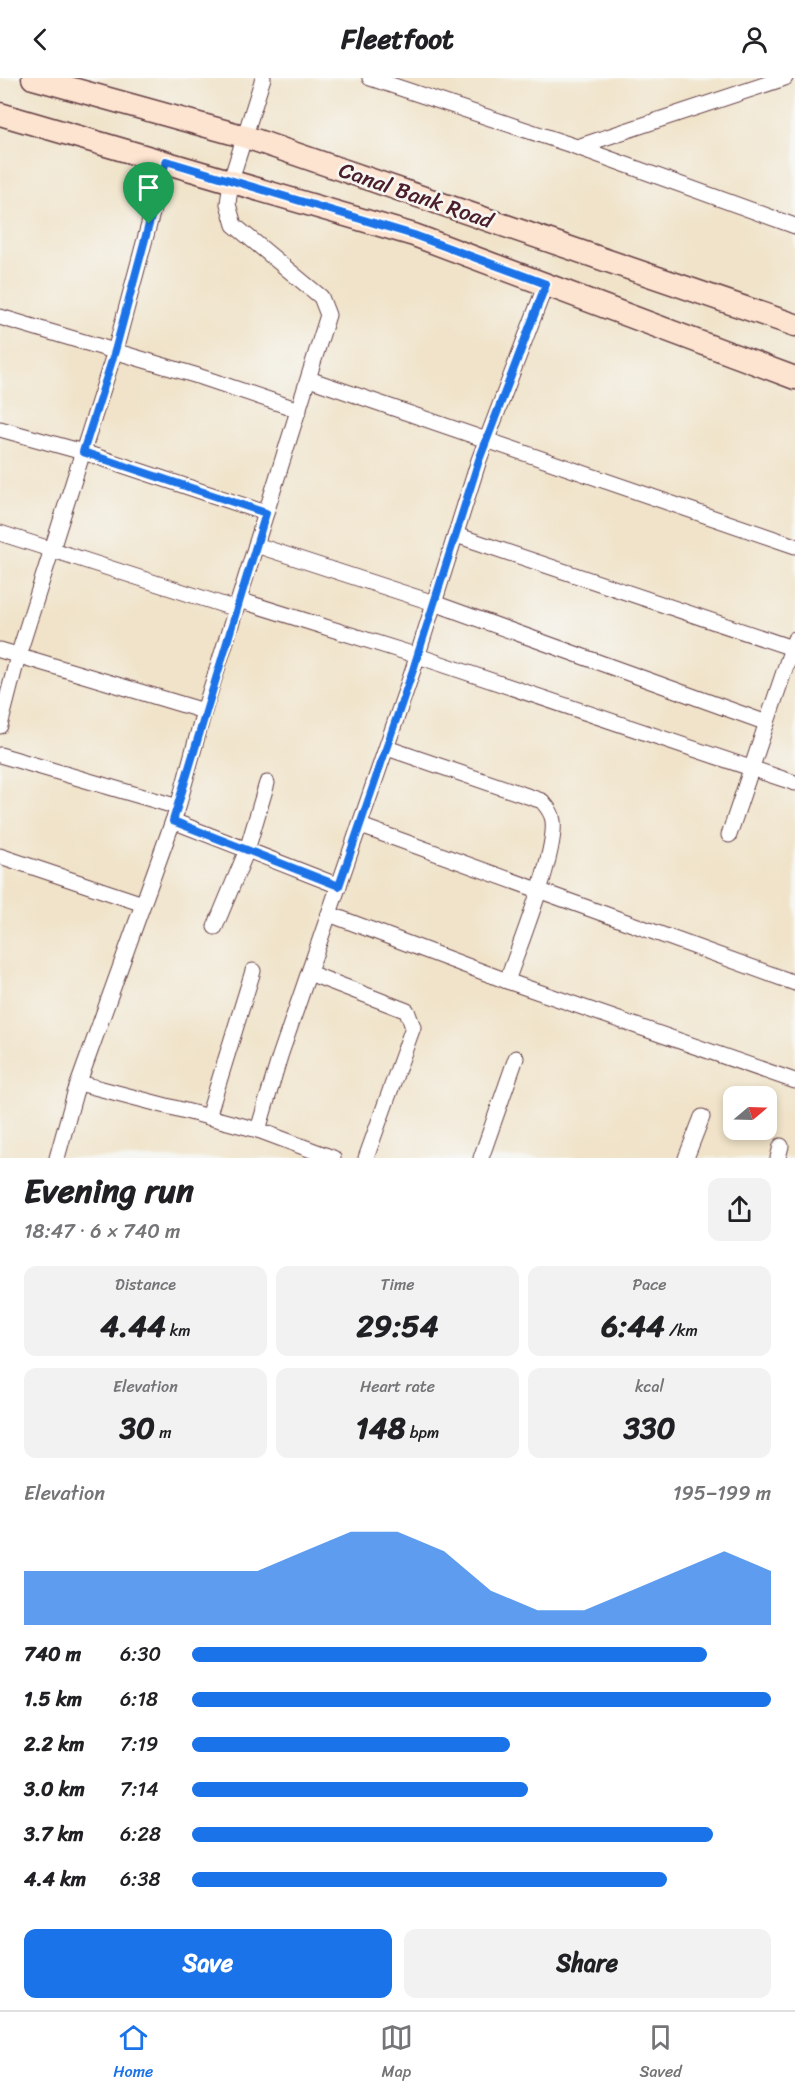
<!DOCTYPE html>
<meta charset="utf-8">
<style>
body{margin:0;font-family:Sriracha,sans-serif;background:#f2f2f2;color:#202124;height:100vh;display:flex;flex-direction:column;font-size:22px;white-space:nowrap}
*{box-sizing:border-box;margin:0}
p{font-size:20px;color:#757577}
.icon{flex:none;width:33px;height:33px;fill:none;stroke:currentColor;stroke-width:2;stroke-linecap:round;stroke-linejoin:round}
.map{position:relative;height:1080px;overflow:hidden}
.panel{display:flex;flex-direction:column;background:#fff;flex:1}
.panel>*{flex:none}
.needle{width:39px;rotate:71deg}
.tools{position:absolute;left:723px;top:1008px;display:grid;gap:12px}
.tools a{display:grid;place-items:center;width:54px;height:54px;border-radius:12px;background:#fff;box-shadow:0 3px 9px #0003;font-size:30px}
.pin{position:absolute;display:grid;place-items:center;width:51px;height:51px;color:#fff;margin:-62px -26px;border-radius:50% 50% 50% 0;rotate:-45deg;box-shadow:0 0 6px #0007}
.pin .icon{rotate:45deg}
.round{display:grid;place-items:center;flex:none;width:63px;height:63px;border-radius:12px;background:#f2f2f2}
.summary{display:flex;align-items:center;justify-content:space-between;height:102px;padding:0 24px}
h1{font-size:33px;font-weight:700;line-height:45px}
.metrics{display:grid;grid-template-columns:repeat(3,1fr);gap:9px;height:102px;padding:6px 24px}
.metrics div{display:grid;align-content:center;border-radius:12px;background:#f2f2f2;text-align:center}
.metrics b{font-size:30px;font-weight:700}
.metrics small{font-size:16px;font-weight:400}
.metrics p{font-size:16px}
.chart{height:168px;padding:12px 24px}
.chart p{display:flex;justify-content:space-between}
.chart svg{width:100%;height:108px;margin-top:6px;fill:#1a73e8;opacity:.7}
.button{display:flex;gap:12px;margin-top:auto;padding:12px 24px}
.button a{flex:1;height:69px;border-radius:12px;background:#1a73e8;color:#fff;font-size:24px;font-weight:700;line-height:69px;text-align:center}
.button a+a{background:#f2f2f2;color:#202124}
ul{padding:0 24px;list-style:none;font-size:20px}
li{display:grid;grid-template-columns:96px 72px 1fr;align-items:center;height:45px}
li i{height:15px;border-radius:8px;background:#1a73e8}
header{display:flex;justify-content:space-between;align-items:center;height:78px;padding:0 24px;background:#fff;font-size:27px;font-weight:700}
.tabs{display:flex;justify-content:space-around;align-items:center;height:84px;border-top:2px solid #e0e0e0;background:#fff;font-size:16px;color:#757577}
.tabs a{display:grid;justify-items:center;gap:3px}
.tabs .on{color:#1a73e8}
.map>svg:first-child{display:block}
</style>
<header><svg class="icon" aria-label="back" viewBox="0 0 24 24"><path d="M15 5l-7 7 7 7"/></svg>Fleetfoot<svg class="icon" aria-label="person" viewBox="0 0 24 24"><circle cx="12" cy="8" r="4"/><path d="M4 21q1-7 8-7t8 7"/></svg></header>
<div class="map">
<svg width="795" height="1080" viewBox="0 0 795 1080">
<rect width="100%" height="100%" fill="#f6f6f2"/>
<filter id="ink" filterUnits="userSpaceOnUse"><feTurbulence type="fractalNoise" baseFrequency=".0167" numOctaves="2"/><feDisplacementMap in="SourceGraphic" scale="12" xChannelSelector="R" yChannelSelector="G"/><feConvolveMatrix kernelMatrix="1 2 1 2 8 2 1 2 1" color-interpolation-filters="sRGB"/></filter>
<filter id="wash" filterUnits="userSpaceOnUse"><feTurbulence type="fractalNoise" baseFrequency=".008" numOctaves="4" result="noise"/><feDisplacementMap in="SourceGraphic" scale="24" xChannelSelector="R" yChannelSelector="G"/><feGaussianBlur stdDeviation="1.35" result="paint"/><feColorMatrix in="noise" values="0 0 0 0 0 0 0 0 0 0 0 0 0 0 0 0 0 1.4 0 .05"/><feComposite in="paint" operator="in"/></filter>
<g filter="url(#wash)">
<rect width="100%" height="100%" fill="#f0e3c9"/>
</g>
<g filter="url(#ink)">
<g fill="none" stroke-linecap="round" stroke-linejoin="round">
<defs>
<g id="minor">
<path d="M 370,0 L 577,69 L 795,148"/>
<path d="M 577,69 L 785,0"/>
<path d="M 0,239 L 198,298 L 299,332"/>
<path d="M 309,301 L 795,468"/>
<path d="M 0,351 L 83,374 L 266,435"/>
<path d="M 0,455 L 236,531"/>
<path d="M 456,457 L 795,571"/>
<path d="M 256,467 L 434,525 L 767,645"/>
<path d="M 239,522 L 418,578 L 795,705"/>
<path d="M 0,572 L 204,633"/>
<path d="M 0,648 L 18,578 L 115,273 L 166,83"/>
<path d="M 387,670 L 542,723 C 547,729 552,734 553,743 C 557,774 519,869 507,903"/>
<path d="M 0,677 L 178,729"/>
<path d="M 173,743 L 339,808"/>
<path d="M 361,748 L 795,905"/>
<path d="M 729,757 L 795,561"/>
<path d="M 0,778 L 143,826"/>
<path d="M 329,836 L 507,903 L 795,1003"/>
<path d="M 215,849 L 247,772 L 267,705"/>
<path d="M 309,895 L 407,933 L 413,949 L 366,1080"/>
<path d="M 79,1005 L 258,1052 L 333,1080"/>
<path d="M 208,1039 L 253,893"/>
<path d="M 258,1052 L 280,978 L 413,592 L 479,382 L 546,206"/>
<path d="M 57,1080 L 75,1015 L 178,729 L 204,633 L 328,237 L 321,219 L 234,147 L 228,126 L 231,102 L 263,0"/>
<path d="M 481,1080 L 516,980"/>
<path d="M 686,1080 L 702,1039"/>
<path d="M 778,1080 L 781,1068"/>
</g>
<g id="secondary">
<path d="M 33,0 L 246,59 L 795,247"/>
<path d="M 0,36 L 414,157 L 795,300"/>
</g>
</defs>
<!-- minor casing -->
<use href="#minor" stroke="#633c43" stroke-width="17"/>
<!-- secondary casing -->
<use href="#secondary" stroke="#633c43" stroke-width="25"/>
<!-- minor -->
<use href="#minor" stroke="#fff" stroke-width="15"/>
<!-- secondary -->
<use href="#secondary" stroke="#fde4d0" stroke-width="22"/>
</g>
</g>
<g fill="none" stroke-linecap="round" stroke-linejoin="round" filter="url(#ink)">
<defs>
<path id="route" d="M 166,83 L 414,157 L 546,206 L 479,382 L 413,592 L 339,808 L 173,743 L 266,435 L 83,374 L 115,273 Z"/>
</defs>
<!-- route casing -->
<use href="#route" stroke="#fff" stroke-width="12"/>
<!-- route -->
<use href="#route" stroke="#1a73e8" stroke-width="8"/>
</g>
<g text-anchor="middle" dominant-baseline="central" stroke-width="5" stroke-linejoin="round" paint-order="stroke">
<!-- street labels -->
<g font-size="22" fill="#4a1f2b" stroke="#f6f6f2">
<text transform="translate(416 117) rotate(19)">Canal Bank Road</text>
</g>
</g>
</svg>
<div class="tools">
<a><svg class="needle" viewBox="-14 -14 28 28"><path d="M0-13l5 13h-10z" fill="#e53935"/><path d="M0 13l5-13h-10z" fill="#757577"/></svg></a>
</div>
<div class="pin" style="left:149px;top:146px;background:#1e9e55"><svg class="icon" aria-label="arrive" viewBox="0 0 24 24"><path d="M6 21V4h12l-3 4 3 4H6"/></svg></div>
</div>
<section class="panel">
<div class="summary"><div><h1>Evening run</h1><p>18:47 · 6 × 740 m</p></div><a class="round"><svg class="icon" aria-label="share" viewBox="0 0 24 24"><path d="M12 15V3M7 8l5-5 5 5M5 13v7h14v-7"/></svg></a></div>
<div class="metrics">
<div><p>Distance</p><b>4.44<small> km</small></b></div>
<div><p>Time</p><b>29:54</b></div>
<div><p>Pace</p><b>6:44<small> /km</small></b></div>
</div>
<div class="metrics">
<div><p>Elevation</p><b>30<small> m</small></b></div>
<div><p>Heart rate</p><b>148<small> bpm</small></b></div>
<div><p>kcal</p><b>330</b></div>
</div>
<div class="chart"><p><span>Elevation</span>195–199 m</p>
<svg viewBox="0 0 160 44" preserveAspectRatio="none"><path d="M0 44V22L10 22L20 22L30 22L40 22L50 22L60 14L70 6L80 6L90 14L100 30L110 38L120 38L130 30L140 22L150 14L160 22V44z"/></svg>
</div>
<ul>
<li><b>740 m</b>6:30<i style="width:89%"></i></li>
<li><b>1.5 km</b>6:18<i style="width:100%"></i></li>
<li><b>2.2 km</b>7:19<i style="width:55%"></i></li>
<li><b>3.0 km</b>7:14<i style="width:58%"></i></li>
<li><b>3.7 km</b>6:28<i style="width:90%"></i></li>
<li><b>4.4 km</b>6:38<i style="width:82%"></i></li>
</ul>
<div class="button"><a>Save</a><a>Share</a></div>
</section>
<nav class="tabs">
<a class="on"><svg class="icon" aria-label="home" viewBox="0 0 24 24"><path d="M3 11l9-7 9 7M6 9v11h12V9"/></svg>Home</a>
<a><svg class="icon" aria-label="map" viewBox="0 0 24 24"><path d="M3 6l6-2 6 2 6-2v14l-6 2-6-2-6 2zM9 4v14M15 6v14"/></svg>Map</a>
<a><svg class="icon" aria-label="saved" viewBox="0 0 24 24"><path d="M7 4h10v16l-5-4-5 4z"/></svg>Saved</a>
</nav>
